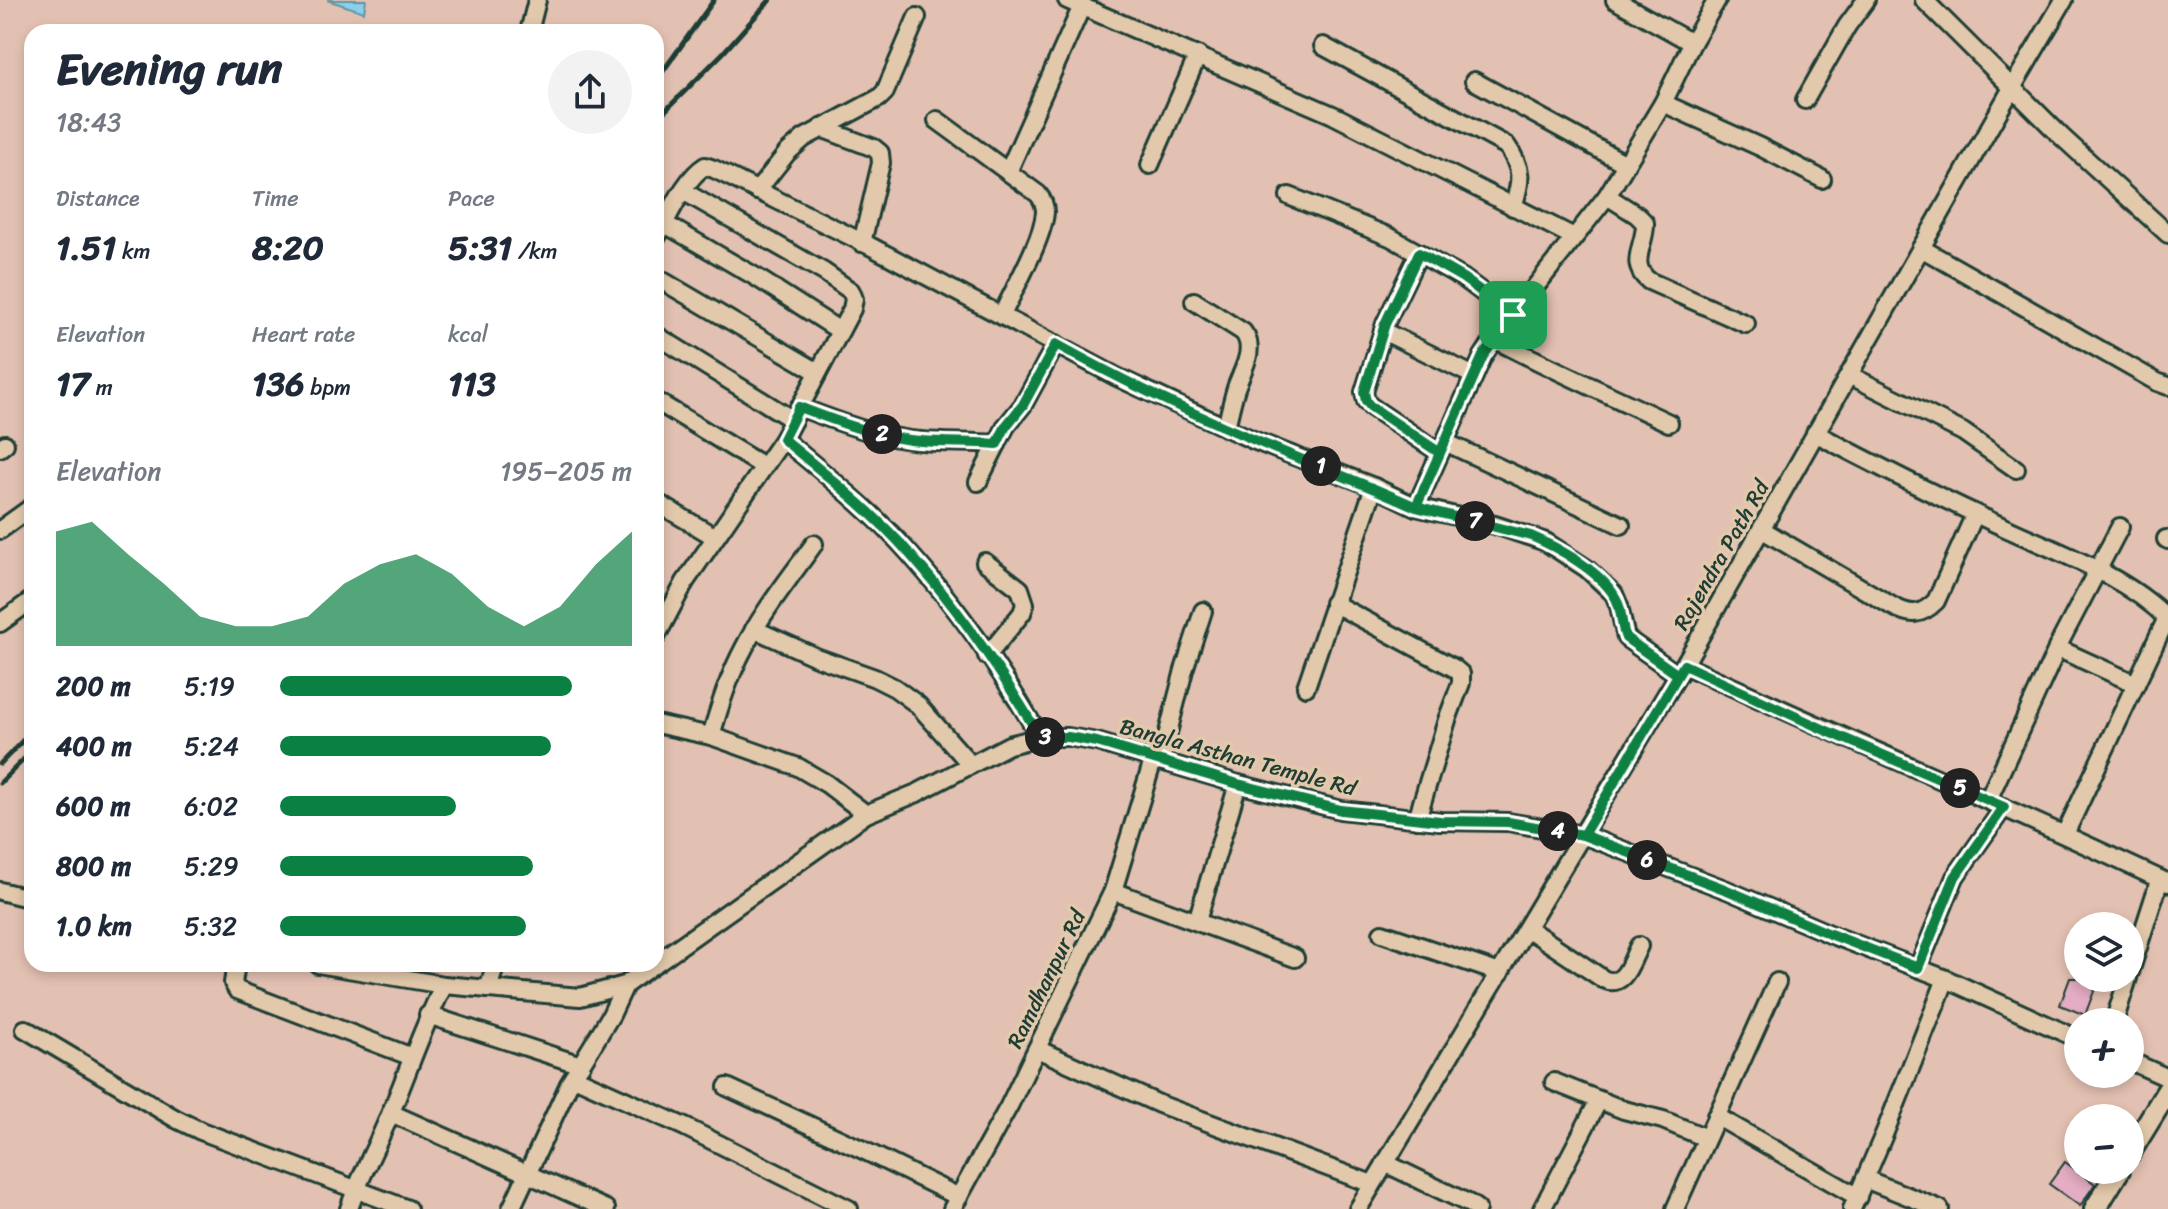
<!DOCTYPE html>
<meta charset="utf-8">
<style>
body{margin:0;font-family:Sriracha,sans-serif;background:#f2f2f3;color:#1f2937;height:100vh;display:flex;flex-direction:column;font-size:30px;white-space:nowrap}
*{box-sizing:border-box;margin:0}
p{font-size:26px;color:#747a83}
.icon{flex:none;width:44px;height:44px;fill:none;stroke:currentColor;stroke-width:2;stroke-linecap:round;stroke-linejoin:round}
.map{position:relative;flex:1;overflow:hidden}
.panel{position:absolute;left:24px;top:24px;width:640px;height:948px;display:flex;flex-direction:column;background:#fff;border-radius:24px;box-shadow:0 4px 12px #0003}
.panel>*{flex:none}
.controls{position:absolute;left:2064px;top:912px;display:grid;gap:16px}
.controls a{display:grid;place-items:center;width:80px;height:80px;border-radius:50%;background:#fff;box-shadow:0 4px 12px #0003;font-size:40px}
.pin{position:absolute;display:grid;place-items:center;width:68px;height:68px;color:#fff;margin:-34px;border-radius:16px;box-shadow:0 4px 12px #0006}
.km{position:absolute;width:40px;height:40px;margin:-20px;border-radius:50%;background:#222;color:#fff;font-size:22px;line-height:40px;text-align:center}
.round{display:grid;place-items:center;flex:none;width:84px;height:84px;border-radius:42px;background:#f2f2f3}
.head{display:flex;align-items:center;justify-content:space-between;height:136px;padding:0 32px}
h1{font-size:44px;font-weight:800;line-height:60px}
.figures{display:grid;grid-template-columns:repeat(3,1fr);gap:12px;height:136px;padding:8px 32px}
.figures div{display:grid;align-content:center}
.figures b{font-size:34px;font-weight:800}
.figures small{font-size:22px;font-weight:400}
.figures p{font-size:22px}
.chart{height:224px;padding:16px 32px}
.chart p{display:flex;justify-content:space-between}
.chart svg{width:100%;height:144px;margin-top:8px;fill:#0b8043;opacity:.7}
ul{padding:0 32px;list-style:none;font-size:26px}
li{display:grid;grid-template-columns:128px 96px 1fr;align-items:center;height:60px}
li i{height:20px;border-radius:10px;background:#0b8043}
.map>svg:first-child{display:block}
</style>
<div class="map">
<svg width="2168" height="1209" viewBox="0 0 2168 1209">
<rect width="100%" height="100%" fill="#e3c1b2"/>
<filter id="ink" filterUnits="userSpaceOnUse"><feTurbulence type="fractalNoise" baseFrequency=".0125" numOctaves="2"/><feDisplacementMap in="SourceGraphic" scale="16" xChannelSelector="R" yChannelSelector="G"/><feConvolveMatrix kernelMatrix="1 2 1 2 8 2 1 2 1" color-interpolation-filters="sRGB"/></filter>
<g filter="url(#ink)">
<!-- water -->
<path fill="#8bcfec" stroke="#6095a2" stroke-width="2" d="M 327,0 L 366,0 L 364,12 Z"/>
<!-- building -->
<g fill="#e4adc4" stroke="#1f3d34" stroke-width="2">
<path d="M 2070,978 L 2099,978 L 2085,1015 L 2060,1005 Z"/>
<path d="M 2065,1162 L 2095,1184 L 2080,1206 L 2049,1184 Z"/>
</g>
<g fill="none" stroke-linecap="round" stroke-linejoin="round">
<defs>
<g id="minor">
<path d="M 1067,0 L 1333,115 L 1574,237"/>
<path d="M 1615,0 L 1692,43"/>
<path d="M 1924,0 L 2062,137 L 2168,234"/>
<path d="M 529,32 L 537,0"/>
<path d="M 1323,46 L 1507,146 C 1523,169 1522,180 1513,207"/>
<path d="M 1474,81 L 1626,164"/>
<path d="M 1805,100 L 1847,26 L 1866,0"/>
<path d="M 1663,103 L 1760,147 L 1822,179"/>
<path d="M 937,120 L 1038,194 C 1043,200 1045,205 1045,212 C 1043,239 1014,289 1002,315"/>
<path d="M 821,128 L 874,148 L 880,153 L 881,163 L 862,243"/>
<path d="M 1150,165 L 1198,55"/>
<path d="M 1008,172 L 1082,6"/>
<path d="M 757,191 L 787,153 L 804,138 L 879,98 L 885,92 L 917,17"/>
<path d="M 1289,196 L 1390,237 L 1463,278 L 1513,315"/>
<path d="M 1607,196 L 1637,215 L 1645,223 C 1646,244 1627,264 1649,281 L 1746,324"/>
<path d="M 665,224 L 756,277 L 840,331"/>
<path d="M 656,238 C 669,217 684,179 705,166 L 714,169 L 870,246 L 1117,377 L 1253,440 L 1374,487 L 1416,507 L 1495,525 L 1546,542 L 1586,568 L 1614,594 L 1619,606 L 1626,638 L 1678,675"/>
<path d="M 1921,248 L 2157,382 L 2168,386"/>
<path d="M 1419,253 L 1385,324 L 1364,392 L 1366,401 L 1370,406 L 1440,453"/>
<path d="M 656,277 L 818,372"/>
<path d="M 1194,301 L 1243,332 C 1257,349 1242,370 1236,388 C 1232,401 1229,415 1226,428"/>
<path d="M 1383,331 L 1474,376"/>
<path d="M 656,335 L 793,420"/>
<path d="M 1494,339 C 1551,369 1610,395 1669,423"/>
<path d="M 1849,375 L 1963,432 L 2016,469"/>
<path d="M 656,401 L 763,466"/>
<path d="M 799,407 C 839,422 879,438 921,441 C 946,443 972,442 997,444"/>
<path d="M 1815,433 C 1875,465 1935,495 1997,524 C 2054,551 2122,573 2168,619"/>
<path d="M 783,439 C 826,475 872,511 909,553 C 958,608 1003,673 1040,737"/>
<path d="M 1445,442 L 1621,525"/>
<path d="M 0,448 L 5,444"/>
<path d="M 978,482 L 1006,426 L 1023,405 L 1056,344"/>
<path d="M 656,502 L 715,537"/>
<path d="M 1416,507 L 1483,356 L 1494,339 L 1607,196 L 1663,103 L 1692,43 L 1717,0"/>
<path d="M 1761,529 L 1892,606 C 1911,616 1921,616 1936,601 L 1975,514"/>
<path d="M 0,530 L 32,507"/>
<path d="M 2166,539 L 2168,540"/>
<path d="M 985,562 L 1020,589 L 1025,604 L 1022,613 L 987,656"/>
<path d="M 1333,603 L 1454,668 L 1461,674 L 1461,683 L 1447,720 L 1417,819"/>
<path d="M 0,623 L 32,600"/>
<path d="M 754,629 L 816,657 L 875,678 L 895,688 L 918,705 L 971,765"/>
<path d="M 656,637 L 685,582 L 783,439 L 852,309 L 854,299 L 851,291 L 824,272 L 683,191"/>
<path d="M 2057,648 L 2136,684"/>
<path d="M 1684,665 C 1845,739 2008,807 2168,883"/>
<path d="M 1306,687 L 1374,487"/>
<path d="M 656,724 L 711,736 L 798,767 L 827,784 L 866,814"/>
<path d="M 711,736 C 720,705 729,676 744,648 C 763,611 790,578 814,544"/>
<path d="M 1161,760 L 1184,670 L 1203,611"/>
<path d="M 1988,800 L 2062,638 L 2120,527"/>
<path d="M 2065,834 L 2167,618"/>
<path d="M 0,891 L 32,899"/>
<path d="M 1113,891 L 1295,958"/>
<path d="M 1197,921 L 1238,784"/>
<path d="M 1527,928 L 1603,979 C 1625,989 1630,963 1639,946"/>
<path d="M 1382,933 L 1500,973"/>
<path d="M 656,963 L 866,814 L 917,793 L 1009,745 L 1040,737 L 1068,737 L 1097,742 L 1238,784 L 1341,810 L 1440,821 L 1508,822 L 1583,835 L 1727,890 L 1830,934 L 1946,979 L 2078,1039"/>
<path d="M 236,964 L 233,983 L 237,990 L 412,1057"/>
<path d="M 318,964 L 444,985 L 580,997 L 625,985 L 654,964"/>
<path d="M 1918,968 L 1955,877 L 2004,807"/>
<path d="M 2130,972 L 2160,879"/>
<path d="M 488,989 L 496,964"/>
<path d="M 428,1015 L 581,1065"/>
<path d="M 2114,1022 L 2128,978"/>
<path d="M 25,1029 L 176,1119 L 201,1131 L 408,1209"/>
<path d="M 1037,1049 L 1159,1104 L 1372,1184"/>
<path d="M 2130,1061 L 2168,1078"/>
<path d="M 574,1077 L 685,1127 L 849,1209"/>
<path d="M 1554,1082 L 1624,1110 L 1663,1120 L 1706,1138"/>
<path d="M 727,1087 L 861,1149 L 959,1197"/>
<path d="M 391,1113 L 606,1209"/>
<path d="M 1716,1116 L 1858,1197"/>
<path d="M 1385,1163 L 1470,1204 L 1477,1209"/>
<path d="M 1865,1179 L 1940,1209"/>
<path d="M 349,1209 C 360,1175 378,1145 391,1112 C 409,1069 423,1026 444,985"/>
<path d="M 511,1209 L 569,1084 L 611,1015 L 625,985"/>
<path d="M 952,1209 L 1009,1106 L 1113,891 L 1154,757"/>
<path d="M 1358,1209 L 1684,665 L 2012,88 L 2064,0"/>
<path d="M 1542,1209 L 1599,1100"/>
<path d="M 1675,1209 L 1777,982"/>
<path d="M 1852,1209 L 1885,1132 L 1946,979"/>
</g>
<g id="tertiary">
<path d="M 2130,1152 L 2168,1090"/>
<path d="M 2095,1209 L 2119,1170"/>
</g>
</defs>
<!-- minor casing -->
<use href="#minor" stroke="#1f3d34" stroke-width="22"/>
<!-- tertiary casing -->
<use href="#tertiary" stroke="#1f3d34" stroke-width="26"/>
<!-- minor -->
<use href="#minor" stroke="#e3c9ab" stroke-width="16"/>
<!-- tertiary -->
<use href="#tertiary" stroke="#e3c9ab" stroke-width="20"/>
<!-- rail -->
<g stroke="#1f3d34" stroke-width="5">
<path d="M 656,81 L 714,0"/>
<path d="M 656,120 L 723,53 L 770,0"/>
<path d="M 0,764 L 32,731"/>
<path d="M 0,783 L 32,751"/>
</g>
</g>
</g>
<g fill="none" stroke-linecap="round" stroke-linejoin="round" filter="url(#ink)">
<defs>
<path id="route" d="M 1513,315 L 1463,278 L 1419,253 L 1385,324 L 1364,392 L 1366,401 L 1370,406 L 1440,453 L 1416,507 C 1361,482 1305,462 1250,438 C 1184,410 1119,379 1056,344 L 1023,405 L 1006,426 L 997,444 C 972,442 946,443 921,441 C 879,438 839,422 799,407 L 783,439 C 826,475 872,511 909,553 C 958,608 1003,674 1040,737 L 1068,737 L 1097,742 L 1238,784 L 1341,810 L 1440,821 L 1508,822 L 1583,835 L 1678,675 L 1684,665 L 1825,730 L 2004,807 L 1955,877 L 1918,968 L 1830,934 L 1727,890 L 1583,835 L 1678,675 L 1626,638 C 1620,624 1623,608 1614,595 C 1598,570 1557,547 1531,536 L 1416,507 L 1483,356 L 1513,315"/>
</defs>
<!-- route casing -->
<use href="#route" stroke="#fff" stroke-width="16"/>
<!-- route -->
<use href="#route" stroke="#0b8043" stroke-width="10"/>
</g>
<g text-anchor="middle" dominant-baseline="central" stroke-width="7" stroke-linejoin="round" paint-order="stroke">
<!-- street labels -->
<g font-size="22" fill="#1f3d34" stroke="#e3c9ab">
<text transform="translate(1721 555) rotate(-60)">Rajendra Path Rd</text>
<text transform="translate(1238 757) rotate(15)">Bangla Asthan Temple Rd</text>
<text transform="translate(1046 979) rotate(-64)">Ramdhanpur Rd</text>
</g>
</g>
</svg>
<div class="controls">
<a><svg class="icon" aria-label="layers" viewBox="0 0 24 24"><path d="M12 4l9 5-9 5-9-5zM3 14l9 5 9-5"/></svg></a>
<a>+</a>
<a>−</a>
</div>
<div class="pin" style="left:1513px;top:315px;background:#1e9e55"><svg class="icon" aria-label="arrive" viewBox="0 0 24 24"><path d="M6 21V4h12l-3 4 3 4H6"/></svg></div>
<b class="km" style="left:1321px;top:466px">1</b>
<b class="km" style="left:882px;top:434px">2</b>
<b class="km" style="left:1045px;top:737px">3</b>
<b class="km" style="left:1558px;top:831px">4</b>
<b class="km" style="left:1960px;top:788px">5</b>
<b class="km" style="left:1647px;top:860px">6</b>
<b class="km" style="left:1475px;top:521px">7</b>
<section class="panel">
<div class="head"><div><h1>Evening run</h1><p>18:43</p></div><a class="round"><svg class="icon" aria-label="share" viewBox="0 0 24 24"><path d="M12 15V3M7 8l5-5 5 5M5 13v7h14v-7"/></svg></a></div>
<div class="figures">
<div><p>Distance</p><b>1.51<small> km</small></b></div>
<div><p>Time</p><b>8:20</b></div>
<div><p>Pace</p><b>5:31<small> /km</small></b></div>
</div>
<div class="figures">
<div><p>Elevation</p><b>17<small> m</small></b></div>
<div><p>Heart rate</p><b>136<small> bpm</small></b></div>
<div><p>kcal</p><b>113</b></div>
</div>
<div class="chart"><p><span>Elevation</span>195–205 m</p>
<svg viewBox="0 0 160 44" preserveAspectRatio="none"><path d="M0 44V9L10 6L20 16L30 25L40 35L50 38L60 38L70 35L80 25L90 19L100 16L110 22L120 32L130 38L140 32L150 19L160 9V44z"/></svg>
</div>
<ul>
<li><b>200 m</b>5:19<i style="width:83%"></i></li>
<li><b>400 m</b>5:24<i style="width:77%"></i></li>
<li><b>600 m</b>6:02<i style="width:50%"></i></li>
<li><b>800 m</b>5:29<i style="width:72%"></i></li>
<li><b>1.0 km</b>5:32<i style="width:70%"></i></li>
</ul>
</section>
</div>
